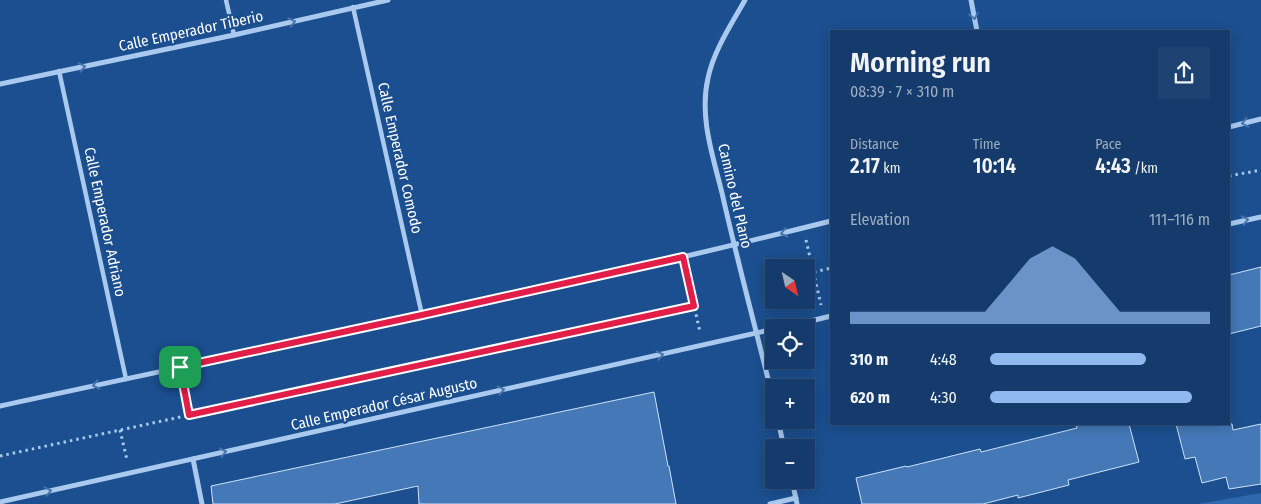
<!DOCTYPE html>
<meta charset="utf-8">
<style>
body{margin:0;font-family:"Fira Sans Condensed",sans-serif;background:#1d4271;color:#f1f3f6;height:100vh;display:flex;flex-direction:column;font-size:19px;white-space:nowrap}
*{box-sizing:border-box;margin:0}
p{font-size:16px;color:#9dadc1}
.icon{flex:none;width:28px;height:28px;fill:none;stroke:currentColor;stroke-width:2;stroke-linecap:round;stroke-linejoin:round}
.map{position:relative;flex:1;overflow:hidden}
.side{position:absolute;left:830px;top:30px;width:400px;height:395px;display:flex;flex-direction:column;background:#143b6b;border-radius:0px;box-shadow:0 2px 12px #0003,0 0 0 1px #33557e}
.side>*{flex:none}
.needle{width:32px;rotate:146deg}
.tools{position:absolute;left:765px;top:259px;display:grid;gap:10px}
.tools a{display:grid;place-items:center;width:50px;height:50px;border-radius:0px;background:#143b6b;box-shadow:0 2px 12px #0003,0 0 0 1px #33557e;font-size:25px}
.pin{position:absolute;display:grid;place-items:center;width:42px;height:42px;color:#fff;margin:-21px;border-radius:10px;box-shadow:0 2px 8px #0006}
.round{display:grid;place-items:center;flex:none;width:52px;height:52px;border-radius:0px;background:#1d4271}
.head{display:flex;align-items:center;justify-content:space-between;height:85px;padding:0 20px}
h1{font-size:28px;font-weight:600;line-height:38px}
.figures{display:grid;grid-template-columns:repeat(3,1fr);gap:8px;height:85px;padding:5px 20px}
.figures div{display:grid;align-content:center}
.figures b{font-size:21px;font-weight:600}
.figures small{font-size:14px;font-weight:400}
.figures p{font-size:14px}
.chart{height:140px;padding:10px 20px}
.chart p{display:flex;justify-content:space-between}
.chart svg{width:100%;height:90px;margin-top:5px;fill:#90b9f0;opacity:.7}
ul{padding:0 20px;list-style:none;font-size:16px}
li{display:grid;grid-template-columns:80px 60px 1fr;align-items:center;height:38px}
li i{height:12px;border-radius:6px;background:#90b9f0}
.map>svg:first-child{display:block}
</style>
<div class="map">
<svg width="1261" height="504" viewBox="0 0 1261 504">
<rect width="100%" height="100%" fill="#1b4f8f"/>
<!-- green -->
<path fill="#2e69ad" d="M 1261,493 L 1261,504 L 1198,504 Z"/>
<!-- building -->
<g fill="#4478b7" stroke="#cfe3fa">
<path d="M 1261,267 L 1261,326 L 1229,334 L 1229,275 Z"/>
<path d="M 654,392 L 668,466 L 669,466 L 676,504 L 419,504 L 418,486 L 335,504 L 213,504 L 211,486 Z"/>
<path d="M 1076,424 L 1129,424 L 1139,462 L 1068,480 L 1069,485 L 1018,498 L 1018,495 L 983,504 L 862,504 L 856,478 L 906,466 L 907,467 L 980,449 L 981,452 L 1077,428 Z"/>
<path d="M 1176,424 L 1232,424 L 1233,430 L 1261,424 L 1261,484 L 1229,489 L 1226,477 L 1202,483 L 1195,457 L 1185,459 Z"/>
</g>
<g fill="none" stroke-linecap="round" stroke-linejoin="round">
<!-- path -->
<g stroke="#a9c9ee" stroke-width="3" stroke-dasharray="2.5 4" stroke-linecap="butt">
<path d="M 1229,176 L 1261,170"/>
<path d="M 806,240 L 821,305"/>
<path d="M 686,270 L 700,332"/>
<path d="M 814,272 L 831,268"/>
<path d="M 182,380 L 189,415"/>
<path d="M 120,430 L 127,460"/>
<path d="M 0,456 L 694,306"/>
</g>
<!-- pedestrian -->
<g stroke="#a9c9ee" stroke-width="4.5">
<path d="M 226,0 L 234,35"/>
<path d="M 353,7 L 422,315"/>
<path d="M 59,71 L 126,379"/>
</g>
<!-- minor -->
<g stroke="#a9c9ee" stroke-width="5">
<path d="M 745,0 C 731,25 714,50 708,78 C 699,117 713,156 722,193 C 738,264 757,333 774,403"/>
<path d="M 971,0 L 977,31"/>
<path d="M 0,84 L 234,35 L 388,0"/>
<path d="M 1229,127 L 1261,119"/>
<path d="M 1229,224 L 1261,217"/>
<path d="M 782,328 L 831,316"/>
<path d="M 0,406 C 277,346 556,290 831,221"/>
<path d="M 778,420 L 784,448"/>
<path d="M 193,459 L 202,504"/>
<path d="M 792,480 L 797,504"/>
<path d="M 0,502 L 774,329"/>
<path d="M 770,504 L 796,498"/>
</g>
</g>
<!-- one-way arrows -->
<defs><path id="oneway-chevron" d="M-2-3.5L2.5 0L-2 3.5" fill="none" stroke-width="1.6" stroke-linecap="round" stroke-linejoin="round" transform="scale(1.25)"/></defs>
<g stroke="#4674ac">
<use href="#oneway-chevron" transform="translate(974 16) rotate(78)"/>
<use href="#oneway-chevron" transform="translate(292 22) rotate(-13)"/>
<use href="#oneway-chevron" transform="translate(82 67) rotate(-11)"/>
<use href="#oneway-chevron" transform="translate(1245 123) rotate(167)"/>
<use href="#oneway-chevron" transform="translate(1245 220) rotate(-12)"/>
<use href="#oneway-chevron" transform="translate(784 233) rotate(166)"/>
<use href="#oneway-chevron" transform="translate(660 355) rotate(-13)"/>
<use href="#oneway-chevron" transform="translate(96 385) rotate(168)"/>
<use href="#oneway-chevron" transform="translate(501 390) rotate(-13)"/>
<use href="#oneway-chevron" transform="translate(223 452) rotate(-13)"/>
<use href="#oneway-chevron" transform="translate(48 491) rotate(-13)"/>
</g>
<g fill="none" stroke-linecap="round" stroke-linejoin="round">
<defs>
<path id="route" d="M 683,257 L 694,306 L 189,415 L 180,367 L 422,315 Z"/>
</defs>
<!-- route casing -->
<use href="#route" stroke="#fff" stroke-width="10"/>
<!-- route -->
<use href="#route" stroke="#e11d48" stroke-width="6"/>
</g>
<g text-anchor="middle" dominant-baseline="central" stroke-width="4.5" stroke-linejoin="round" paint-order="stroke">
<!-- street labels -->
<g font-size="15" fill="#fff" stroke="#1b4f8f">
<text transform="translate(191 31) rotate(-12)">Calle Emperador Tiberio</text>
<text transform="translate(400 158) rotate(77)">Calle Emperador Comodo</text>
<text transform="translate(735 196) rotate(77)">Camino del Plano</text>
<text transform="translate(105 222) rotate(78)">Calle Emperador Adriano</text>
<text transform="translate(384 404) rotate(-13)">Calle Emperador César Augusto</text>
</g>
</g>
</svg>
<div class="tools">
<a><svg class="needle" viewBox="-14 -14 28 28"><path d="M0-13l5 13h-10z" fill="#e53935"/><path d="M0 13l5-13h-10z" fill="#9dadc1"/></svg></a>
<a><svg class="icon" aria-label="locate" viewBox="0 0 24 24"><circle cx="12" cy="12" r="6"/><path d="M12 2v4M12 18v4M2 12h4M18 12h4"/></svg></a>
<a>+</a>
<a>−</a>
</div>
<div class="pin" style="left:180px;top:367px;background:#1e9e55"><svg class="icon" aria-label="arrive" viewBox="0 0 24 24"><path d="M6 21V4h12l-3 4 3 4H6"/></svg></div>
<section class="side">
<div class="head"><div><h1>Morning run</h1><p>08:39 · 7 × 310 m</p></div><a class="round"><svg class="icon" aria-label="share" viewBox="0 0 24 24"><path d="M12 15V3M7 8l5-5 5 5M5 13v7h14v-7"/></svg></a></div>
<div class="figures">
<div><p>Distance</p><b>2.17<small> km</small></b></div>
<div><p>Time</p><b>10:14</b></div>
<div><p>Pace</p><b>4:43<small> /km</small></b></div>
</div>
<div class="chart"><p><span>Elevation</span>111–116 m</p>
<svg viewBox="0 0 160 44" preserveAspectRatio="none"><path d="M0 44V38L10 38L20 38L30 38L40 38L50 38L60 38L70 25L80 12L90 6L100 12L110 25L120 38L130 38L140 38L150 38L160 38V44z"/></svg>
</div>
<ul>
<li><b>310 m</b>4:48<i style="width:71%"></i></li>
<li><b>620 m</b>4:30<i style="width:92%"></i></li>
</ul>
</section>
</div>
